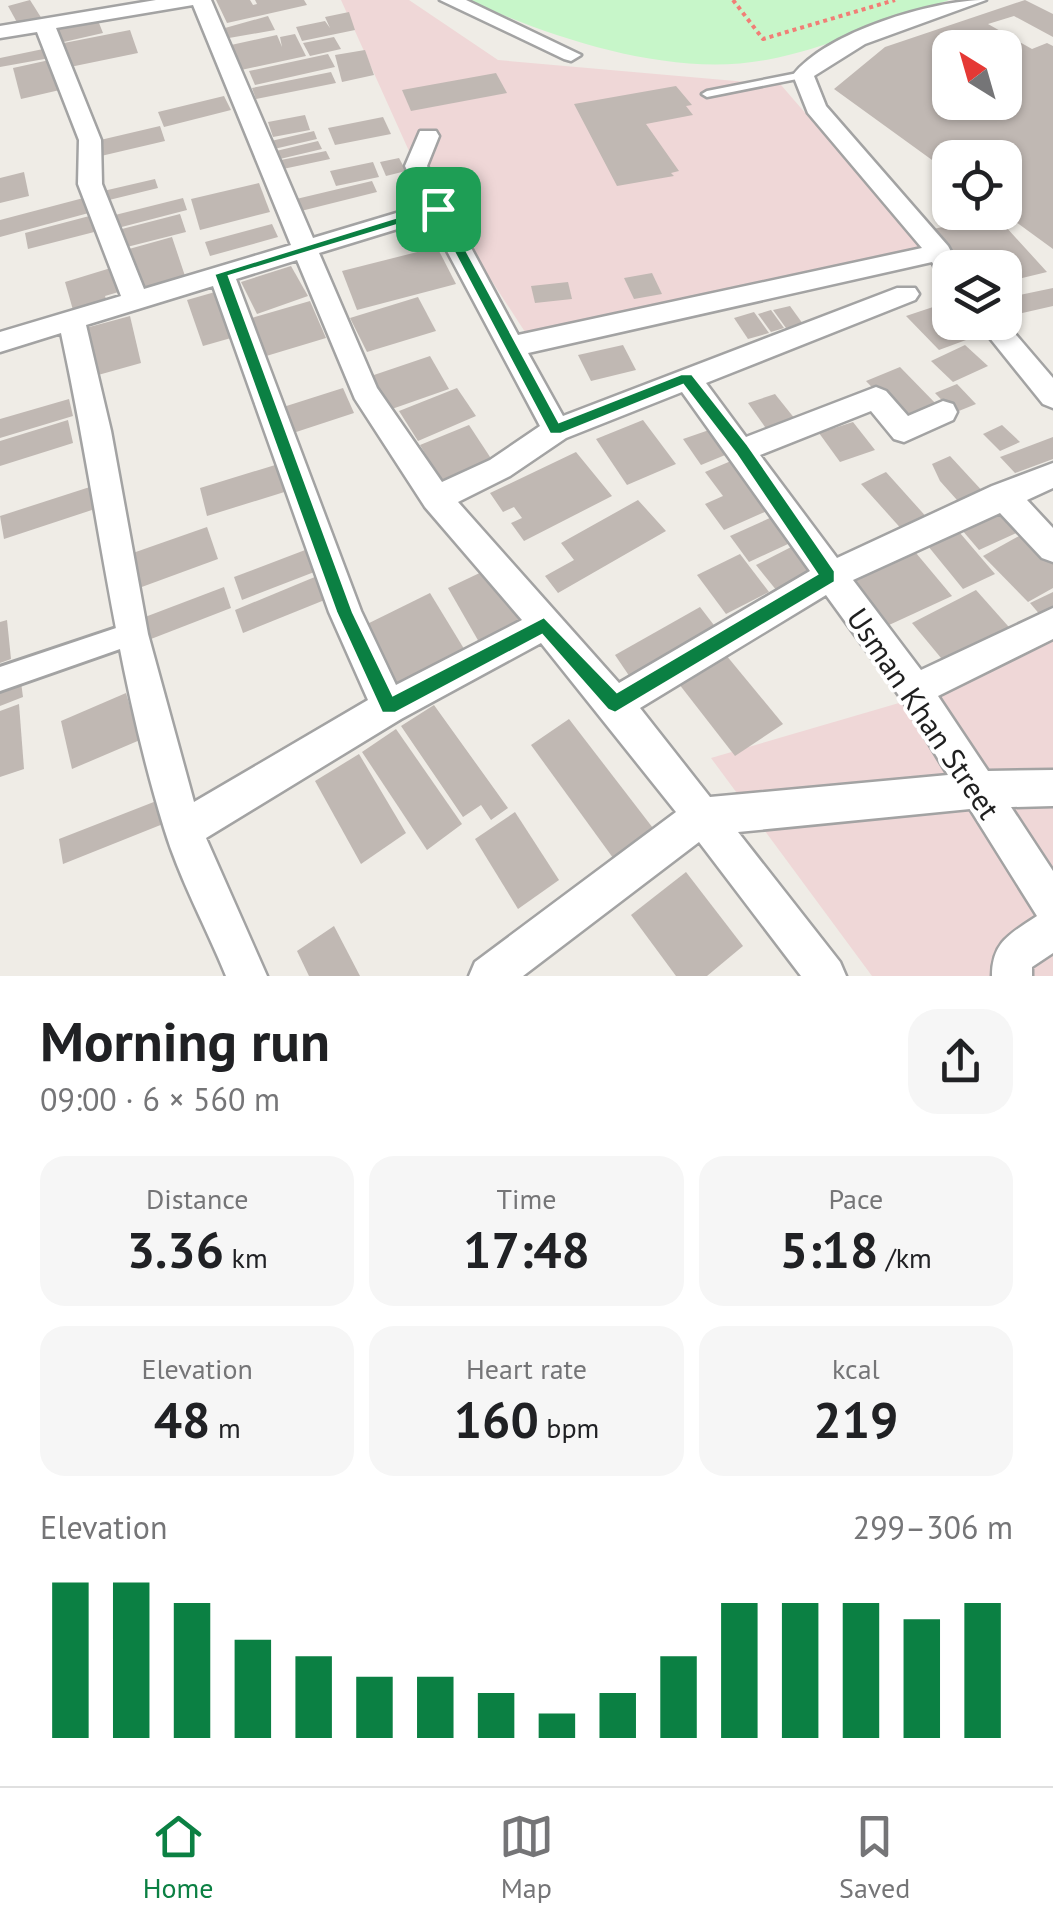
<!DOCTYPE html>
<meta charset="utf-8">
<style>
body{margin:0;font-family:"PT Sans",sans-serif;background:#f6f6f6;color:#202124;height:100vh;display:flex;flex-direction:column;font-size:38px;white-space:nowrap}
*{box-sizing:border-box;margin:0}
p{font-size:32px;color:#757577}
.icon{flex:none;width:55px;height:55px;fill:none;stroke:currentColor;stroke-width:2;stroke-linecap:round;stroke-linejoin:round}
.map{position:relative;height:976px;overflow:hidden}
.panel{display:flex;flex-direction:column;background:#fff;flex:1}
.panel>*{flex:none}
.needle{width:65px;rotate:323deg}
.controls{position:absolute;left:932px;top:30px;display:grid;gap:20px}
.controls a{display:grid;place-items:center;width:90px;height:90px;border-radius:20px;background:#fff;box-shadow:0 2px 8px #0004;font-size:50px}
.pin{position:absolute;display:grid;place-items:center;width:85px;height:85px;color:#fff;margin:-42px;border-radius:20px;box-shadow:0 5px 15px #0006}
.round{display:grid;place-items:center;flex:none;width:105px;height:105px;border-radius:30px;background:#f6f6f6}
.head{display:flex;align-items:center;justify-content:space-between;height:170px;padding:0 40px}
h1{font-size:55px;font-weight:600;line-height:75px}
.stats{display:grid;grid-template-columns:repeat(3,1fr);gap:15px;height:170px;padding:10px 40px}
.stats div{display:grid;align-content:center;border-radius:25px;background:#f6f6f6;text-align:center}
.stats b{font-size:50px;font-weight:600}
.stats small{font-size:28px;font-weight:400}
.stats p{font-size:28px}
.chart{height:280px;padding:20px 40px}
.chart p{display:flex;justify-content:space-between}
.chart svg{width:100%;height:180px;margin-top:10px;stroke:#0b8043;stroke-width:6}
.tabs{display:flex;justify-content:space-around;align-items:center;height:140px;border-top:2px solid #e0e0e0;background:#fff;font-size:28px;color:#757577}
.tabs a{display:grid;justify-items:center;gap:5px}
.tabs .selected{color:#0b8043}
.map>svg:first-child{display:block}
</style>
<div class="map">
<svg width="1053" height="976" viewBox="0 0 1053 976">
<rect width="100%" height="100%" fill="#efece6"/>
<!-- commercial -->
<g fill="#efd7d7">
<path d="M 341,0 L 409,0 L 498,60 L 781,85 L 923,249 L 527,335 L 413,160 Z"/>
<path d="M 1053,625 L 1053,976 L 872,976 L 711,758 L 899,703 Z"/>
</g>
<!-- park -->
<path fill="#c7f6c9" d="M 468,0 L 949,0 C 891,19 826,49 766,60 C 671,78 554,39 468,0 Z"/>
<!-- building -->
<g fill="#c0b8b3" fill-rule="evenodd">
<path d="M 30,0 L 42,19 L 19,26 L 8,6 Z"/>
<path d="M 216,0 L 250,0 L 253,5 L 257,4 L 255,0 L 304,0 L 307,5 L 227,23 Z"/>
<path d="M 1025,0 L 1053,14 L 1053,37 L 1014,16 L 988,24 L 1032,49 L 1047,43 L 1053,46 L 1053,249 L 1005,214 L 1005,158 L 950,158 L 950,173 L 834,89 L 885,47 ZM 950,48 L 1005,48 L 1005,102 L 950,102 Z"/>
<path d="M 349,12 L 355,30 L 302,41 L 296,27 L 325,21 L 330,28 L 325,17 Z"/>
<path d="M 268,16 L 275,30 L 229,38 L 225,28 Z"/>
<path d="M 97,18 L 103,33 L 55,44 L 50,29 Z"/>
<path d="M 130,30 L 138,53 L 70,67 L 64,43 Z"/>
<path d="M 295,34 L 306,56 L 241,70 L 231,45 L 277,35 L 282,47 L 280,37 Z"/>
<path d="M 334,37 L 341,49 L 310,56 L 303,43 Z"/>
<path d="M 48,48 L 50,58 L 0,67 L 0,58 Z"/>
<path d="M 365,50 L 374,75 L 342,82 L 335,55 Z"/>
<path d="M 328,54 L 335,67 L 255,85 L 249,71 Z"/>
<path d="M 54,59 L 64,89 L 21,99 L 13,68 Z"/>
<path d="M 331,72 L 336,83 L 256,99 L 252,88 Z"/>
<path d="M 496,73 L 507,93 L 411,111 L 402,90 Z"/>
<path d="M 676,86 L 692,105 L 686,106 L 693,115 L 646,124 L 679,171 L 671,173 L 674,176 L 617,186 L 574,104 Z"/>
<path d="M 224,96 L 231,110 L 164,127 L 158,112 Z"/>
<path d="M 305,115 L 310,130 L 273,137 L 268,122 Z"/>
<path d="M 383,117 L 391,134 L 335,145 L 328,128 Z"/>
<path d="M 160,126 L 165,141 L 101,156 L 96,141 Z"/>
<path d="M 314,131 L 317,139 L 274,149 L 271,141 Z"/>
<path d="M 318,141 L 322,149 L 280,159 L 276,151 Z"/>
<path d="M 326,151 L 330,159 L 283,169 L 281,160 Z"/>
<path d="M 399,158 L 406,171 L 386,176 L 380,162 Z"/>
<path d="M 373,162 L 379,177 L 336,186 L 330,171 Z"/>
<path d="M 24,172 L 29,196 L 0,203 L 0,178 Z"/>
<path d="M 155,179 L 158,188 L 101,202 L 99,192 Z"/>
<path d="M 372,181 L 377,192 L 297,212 L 292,200 Z"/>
<path d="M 259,183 L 270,212 L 200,230 L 191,199 Z"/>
<path d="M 91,196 L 96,211 L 0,237 L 0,220 Z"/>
<path d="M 183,198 L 187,210 L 114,229 L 111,216 Z"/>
<path d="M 97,214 L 102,230 L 28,249 L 25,233 Z"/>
<path d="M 180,214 L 186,232 L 123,248 L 118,230 Z"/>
<path d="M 996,216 L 1047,272 L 1005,282 L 1005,268 L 965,268 L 933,229 Z"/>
<path d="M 272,224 L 278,237 L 210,256 L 205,242 Z"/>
<path d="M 172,237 L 187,282 L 144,294 L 129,249 Z"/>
<path d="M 437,247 L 456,284 L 357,310 L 342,271 Z"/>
<path d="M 291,266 L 308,296 L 257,314 L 241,282 Z"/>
<path d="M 114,267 L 122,291 L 105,296 L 109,307 L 75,317 L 65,282 Z"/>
<path d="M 652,273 L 662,294 L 634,299 L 624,278 Z"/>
<path d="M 568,282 L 572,299 L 535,303 L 531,286 Z"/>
<path d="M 1053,288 L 1053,306 L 1018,314 L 1005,298 Z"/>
<path d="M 222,290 L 238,336 L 203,346 L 187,300 Z"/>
<path d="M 418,297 L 436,331 L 367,352 L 350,318 Z"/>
<path d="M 310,301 L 326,338 L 263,357 L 248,319 Z"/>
<path d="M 790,306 L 803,324 L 786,328 L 773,310 Z"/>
<path d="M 933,307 L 966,340 L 939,350 L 906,316 Z"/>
<path d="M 771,310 L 784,328 L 771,332 L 758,314 Z"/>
<path d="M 754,312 L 769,333 L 748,339 L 734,318 Z"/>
<path d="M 130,316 L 141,363 L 91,377 L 82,329 Z"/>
<path d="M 623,345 L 636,370 L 591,381 L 578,355 Z"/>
<path d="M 965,345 L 988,366 L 953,382 L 931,361 Z"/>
<path d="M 430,356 L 449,389 L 389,410 L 371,376 Z"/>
<path d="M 900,367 L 940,408 L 906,423 L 866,381 Z"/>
<path d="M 957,384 L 976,404 L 954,413 L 935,393 Z"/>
<path d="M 343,388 L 354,413 L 287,435 L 277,409 Z"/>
<path d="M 457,388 L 476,416 L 418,441 L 399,411 Z"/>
<path d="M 775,394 L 799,424 L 770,434 L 748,403 Z"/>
<path d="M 69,399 L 73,416 L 0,438 L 0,419 Z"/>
<path d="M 68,420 L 73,443 L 0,466 L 0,441 Z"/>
<path d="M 643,420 L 676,464 L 627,485 L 596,439 Z"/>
<path d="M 853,422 L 875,450 L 840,462 L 819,433 Z"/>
<path d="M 469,425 L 494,463 L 443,484 L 420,445 Z"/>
<path d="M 1002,425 L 1020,442 L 1000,451 L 983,434 Z"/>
<path d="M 712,429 L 730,453 L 701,465 L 683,439 Z"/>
<path d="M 1053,437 L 1053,459 L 1015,473 L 1000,457 Z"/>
<path d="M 576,452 L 612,496 L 524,541 L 511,523 L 522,518 L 514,507 L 503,512 L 490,493 Z"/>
<path d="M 950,456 L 986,495 L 965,509 L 940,481 L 932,464 Z"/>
<path d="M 738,458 L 776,507 L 724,530 L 705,504 L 723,496 L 705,472 Z"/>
<path d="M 285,462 L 294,489 L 207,516 L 200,488 Z"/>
<path d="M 886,472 L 930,521 L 905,533 L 861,484 Z"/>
<path d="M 96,485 L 101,507 L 4,539 L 0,516 Z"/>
<path d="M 638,500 L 666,531 L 558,593 L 545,576 L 574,560 L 561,543 Z"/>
<path d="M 1010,509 L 1027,528 L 979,550 L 962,530 Z"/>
<path d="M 781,513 L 801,538 L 749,562 L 730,536 Z"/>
<path d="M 207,527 L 218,559 L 139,588 L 130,554 Z"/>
<path d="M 1028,531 L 1053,556 L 1053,588 L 1028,602 L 983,556 Z"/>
<path d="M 960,533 L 995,574 L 963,589 L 928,546 Z"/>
<path d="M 795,545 L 816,570 L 777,591 L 756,565 Z"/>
<path d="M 313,547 L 322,569 L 242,600 L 234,577 Z"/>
<path d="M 911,547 L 952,596 L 876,631 L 837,579 Z"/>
<path d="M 740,554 L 769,592 L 726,614 L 697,575 Z"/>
<path d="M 488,569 L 521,621 L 479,642 L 448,588 Z"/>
<path d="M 322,574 L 332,597 L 243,633 L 235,610 Z"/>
<path d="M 224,587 L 231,608 L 151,639 L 145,617 Z"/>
<path d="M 976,590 L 1016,635 L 951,670 L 912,623 Z"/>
<path d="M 1053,592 L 1053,620 L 1047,623 L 1030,603 Z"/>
<path d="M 430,593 L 469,657 L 394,697 L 357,629 Z"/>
<path d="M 700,607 L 720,633 L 634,683 L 615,655 Z"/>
<path d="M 7,620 L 11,659 L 0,663 L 0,622 Z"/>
<path d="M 726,655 L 783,724 L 735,756 L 679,684 Z"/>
<path d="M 20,675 L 23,697 L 0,706 L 0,683 Z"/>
<path d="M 126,693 L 140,740 L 72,769 L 61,721 Z"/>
<path d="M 19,704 L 24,769 L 0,777 L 0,711 Z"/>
<path d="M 434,705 L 508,808 L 491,820 L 481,805 L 463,817 L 401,726 Z"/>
<path d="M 569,719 L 656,832 L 616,862 L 531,745 Z"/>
<path d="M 396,729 L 462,824 L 427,850 L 362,752 Z"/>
<path d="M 359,754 L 406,833 L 361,864 L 315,781 Z"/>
<path d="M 164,798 L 168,822 L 63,864 L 59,839 Z"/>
<path d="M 515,812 L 559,880 L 518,909 L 475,839 Z"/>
<path d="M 686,872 L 743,946 L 707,976 L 676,976 L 631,915 Z"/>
<path d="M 334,926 L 360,976 L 309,976 L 297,951 Z"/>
</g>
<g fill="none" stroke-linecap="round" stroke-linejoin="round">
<defs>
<path id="service" d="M 803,72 L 808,75 L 807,77 L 707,97 L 702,94 L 707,91 Z"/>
<path id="pedestrian" d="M 131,623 L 140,626 L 143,634 L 140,642 L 0,691 L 0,667 Z"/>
<g id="minor">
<path d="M 156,0 L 211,0 L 313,238 L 423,205 L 405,166 L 420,131 L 436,131 L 439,136 L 427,166 L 518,335 L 922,248 L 808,113 L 793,75 C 827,32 932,0 986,0 L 865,44 L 814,76 L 826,106 L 948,246 L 960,268 L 950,268 L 950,282 L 941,279 L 932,262 L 528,353 L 563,416 L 897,288 L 915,288 L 919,294 L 915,300 L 706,383 L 746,437 L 876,387 L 886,391 L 908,416 L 943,401 L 953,404 L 957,412 L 953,420 L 904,442 L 894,439 L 871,411 L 760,455 L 837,558 L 992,486 L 1053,463 L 1053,488 L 1027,500 L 1053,528 L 1053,562 L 1042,558 L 1000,513 L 853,580 L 921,670 L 1053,608 L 1053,639 L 938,696 L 988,771 L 1053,770 L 1053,806 L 1011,807 L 1053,871 L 1053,953 L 1032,967 L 1032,976 L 992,976 C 992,942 1010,934 1037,916 L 970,809 L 738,832 L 840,962 L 846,976 L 801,976 L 699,842 L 523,976 L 469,976 L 475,962 L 676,812 L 541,643 L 401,719 L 206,838 L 267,976 L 226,976 C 206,927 179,878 164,828 C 114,666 97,498 61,333 L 0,352 L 0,332 L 121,296 L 78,184 L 79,140 L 37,32 L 0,38 L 0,26 ZM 193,5 L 291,245 L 144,289 L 102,184 L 101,140 L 56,28 ZM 430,219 L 540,426 L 490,460 L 442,482 L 377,388 L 319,253 ZM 297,260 L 355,399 L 425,507 L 522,620 L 396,685 L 361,611 L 236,279 ZM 213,286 L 329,612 L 368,700 L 194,802 L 148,634 L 111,431 L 86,325 ZM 682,392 L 810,571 L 619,683 L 458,502 L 510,476 L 566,438 ZM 826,595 L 903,701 L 948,775 L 710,797 L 640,708 Z"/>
<path d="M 440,0 L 466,0 L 581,55 L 571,61 L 564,59 Z"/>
<path d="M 977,322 L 1005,322 L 1053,378 L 1053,408 L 1043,404 Z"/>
</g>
</defs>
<!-- service casing -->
<use href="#service" stroke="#a3a3a3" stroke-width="5"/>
<!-- pedestrian casing -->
<use href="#pedestrian" stroke="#a3a3a3" stroke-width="6"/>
<!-- minor casing -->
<use href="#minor" stroke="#a3a3a3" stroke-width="5"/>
<!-- path -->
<path stroke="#f17e76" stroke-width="4" stroke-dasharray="4 4" stroke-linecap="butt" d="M 733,0 L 763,39 L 895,0"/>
<!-- service -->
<use href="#service" fill="#fff" fill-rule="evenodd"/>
<!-- pedestrian -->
<use href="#pedestrian" fill="#fff" fill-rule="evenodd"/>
<!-- minor -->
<use href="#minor" fill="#fff" fill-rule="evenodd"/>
</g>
<!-- route -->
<path fill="#0b8043" stroke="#fff" stroke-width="2.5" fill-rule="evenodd" d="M 433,206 L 444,209 L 559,422 L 681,374 L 692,374 L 748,445 L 835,571 L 835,582 L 615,713 L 608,710 L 542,635 L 395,713 L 382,713 L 336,612 L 214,274 ZM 434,214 L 550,434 L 561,434 L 683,385 L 736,454 L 817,574 L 617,692 L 544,617 L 393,695 L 353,612 L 229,276 Z"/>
<g text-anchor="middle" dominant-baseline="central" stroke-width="8" stroke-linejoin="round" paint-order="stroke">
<!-- street labels -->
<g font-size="30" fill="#1f1f1f" stroke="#fff">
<text transform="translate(924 713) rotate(56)">Usman Khan Street</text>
</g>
</g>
</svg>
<div class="controls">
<a><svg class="needle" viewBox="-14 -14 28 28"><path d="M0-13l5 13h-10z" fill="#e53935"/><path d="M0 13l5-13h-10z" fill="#757577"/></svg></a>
<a><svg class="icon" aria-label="locate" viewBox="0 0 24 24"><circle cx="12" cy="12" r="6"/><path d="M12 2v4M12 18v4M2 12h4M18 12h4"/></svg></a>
<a><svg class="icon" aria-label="layers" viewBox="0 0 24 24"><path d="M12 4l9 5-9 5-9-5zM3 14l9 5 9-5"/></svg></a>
</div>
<div class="pin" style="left:438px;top:209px;background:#1e9e55"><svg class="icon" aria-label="arrive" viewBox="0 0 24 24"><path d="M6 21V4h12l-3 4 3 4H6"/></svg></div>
</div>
<section class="panel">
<div class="head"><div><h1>Morning run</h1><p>09:00 · 6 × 560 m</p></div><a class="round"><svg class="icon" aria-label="share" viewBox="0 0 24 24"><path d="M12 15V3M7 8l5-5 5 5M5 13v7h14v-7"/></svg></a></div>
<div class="stats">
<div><p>Distance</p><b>3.36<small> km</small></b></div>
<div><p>Time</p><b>17:48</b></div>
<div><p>Pace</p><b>5:18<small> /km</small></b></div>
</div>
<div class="stats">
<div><p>Elevation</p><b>48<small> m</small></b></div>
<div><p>Heart rate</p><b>160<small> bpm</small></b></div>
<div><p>kcal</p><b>219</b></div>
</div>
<div class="chart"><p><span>Elevation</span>299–306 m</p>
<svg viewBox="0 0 160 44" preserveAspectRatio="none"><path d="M5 44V6M15 44V6M25 44V11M35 44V20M45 44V24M55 44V29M65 44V29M75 44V33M85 44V38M95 44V33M105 44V24M115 44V11M125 44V11M135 44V11M145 44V15M155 44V11"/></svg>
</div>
</section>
<nav class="tabs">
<a class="selected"><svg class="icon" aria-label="home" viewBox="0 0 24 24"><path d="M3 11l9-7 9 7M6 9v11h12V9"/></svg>Home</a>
<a><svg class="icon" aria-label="map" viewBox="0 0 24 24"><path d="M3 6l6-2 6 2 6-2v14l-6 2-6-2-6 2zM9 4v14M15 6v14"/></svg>Map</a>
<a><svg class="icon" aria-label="saved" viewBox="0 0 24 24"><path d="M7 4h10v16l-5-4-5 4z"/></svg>Saved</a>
</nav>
